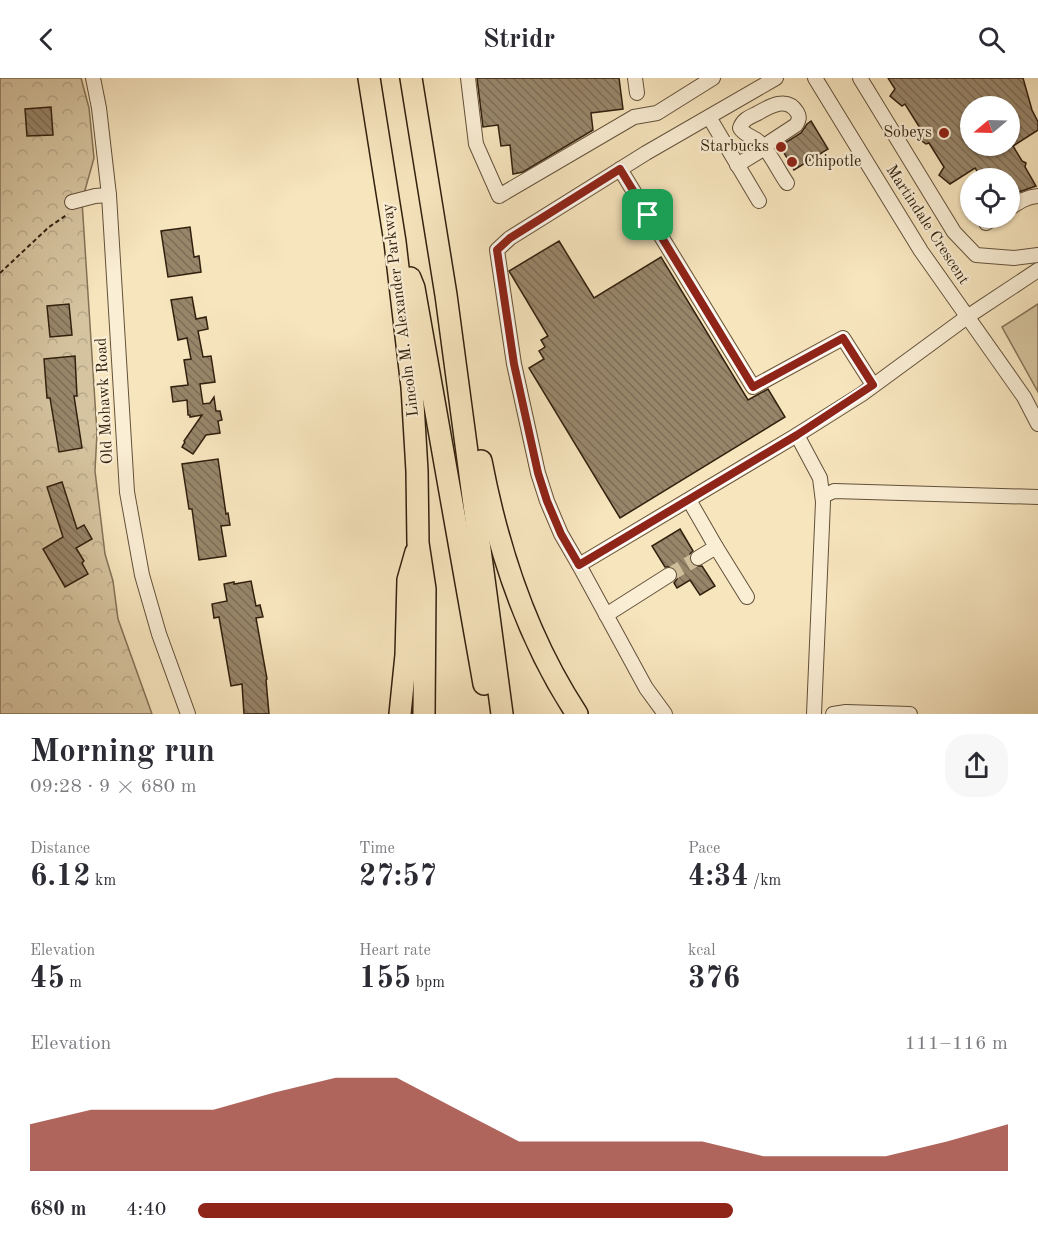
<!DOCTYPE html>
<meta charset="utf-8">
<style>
body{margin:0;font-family:"Old Standard TT",serif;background:#f7f7f7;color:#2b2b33;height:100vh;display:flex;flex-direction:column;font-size:22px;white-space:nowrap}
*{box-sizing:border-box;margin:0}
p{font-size:20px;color:#7c7c81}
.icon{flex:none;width:33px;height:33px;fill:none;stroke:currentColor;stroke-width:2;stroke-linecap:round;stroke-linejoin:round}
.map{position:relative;height:636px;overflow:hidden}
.drawer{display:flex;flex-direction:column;background:#fff;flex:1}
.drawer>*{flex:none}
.needle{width:39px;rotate:251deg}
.tools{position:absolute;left:960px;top:18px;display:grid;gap:12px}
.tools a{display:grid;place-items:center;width:60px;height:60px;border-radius:50%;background:#fff;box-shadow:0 2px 4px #0004;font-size:30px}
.pin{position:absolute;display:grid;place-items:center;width:51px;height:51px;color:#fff;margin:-26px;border-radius:12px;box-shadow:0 3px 9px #0006}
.round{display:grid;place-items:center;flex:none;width:63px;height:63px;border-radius:24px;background:#f7f7f7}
.headline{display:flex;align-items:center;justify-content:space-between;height:102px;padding:0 30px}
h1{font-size:33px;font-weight:700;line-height:45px}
.stats{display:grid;grid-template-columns:repeat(3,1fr);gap:9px;height:102px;padding:6px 30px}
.stats div{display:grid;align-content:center}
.stats b{font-size:30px;font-weight:700}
.stats small{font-size:16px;font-weight:400}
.stats p{font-size:16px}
.chart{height:168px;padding:12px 30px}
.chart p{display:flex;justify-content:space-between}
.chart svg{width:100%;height:108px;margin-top:6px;fill:#8f2418;opacity:.7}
ul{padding:0 30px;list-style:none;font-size:20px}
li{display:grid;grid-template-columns:96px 72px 1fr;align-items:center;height:45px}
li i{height:15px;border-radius:8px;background:#8f2418}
header{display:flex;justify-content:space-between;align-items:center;height:78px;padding:0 30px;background:#fff;font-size:27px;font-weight:700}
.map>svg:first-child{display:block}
</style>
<header><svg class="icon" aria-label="back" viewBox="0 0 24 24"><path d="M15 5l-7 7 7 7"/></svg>Stridr<svg class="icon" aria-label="search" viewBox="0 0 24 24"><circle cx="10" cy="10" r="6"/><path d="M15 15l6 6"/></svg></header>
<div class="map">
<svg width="1038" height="636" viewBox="0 0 1038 636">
<defs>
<pattern id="forest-crowns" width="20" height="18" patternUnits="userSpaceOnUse" patternTransform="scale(1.5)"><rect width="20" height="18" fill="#d6c4a0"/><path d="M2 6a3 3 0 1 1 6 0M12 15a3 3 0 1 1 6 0" fill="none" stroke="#b8a889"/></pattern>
<pattern id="building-back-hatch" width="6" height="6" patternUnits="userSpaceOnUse" patternTransform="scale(1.5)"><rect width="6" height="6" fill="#98866a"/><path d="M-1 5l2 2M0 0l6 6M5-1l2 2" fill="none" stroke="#7d6d56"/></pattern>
</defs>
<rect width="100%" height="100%" fill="#f7e5be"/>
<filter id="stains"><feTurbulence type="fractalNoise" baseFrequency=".00333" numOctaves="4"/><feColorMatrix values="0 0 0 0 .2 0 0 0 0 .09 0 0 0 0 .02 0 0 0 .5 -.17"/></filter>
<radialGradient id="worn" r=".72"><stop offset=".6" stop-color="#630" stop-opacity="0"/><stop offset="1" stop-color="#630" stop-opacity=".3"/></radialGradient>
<!-- green -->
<path fill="#d6c4a0" stroke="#847257" stroke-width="1.5" d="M 1038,226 L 1038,314 L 1002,249 Z"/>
<!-- forest -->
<path fill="url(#forest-crowns)" stroke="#847257" stroke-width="1.5" d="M 0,0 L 81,0 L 89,30 L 94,80 L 82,123 L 97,355 L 95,393 L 105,476 L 113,503 L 118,541 L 152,636 L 0,636 Z"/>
<!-- building -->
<g fill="url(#building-back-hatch)" stroke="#32200e" stroke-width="1.5" fill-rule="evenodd">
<path d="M 477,0 L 619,0 L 623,31 L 591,35 L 593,52 L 523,94 L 513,96 L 510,67 L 501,68 L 498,47 L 483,49 Z"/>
<path d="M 888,0 L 1023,0 L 1032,32 L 1038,44 L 1038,52 L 1013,68 L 1022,83 L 1026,85 L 1025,89 L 1036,108 L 1019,114 L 1010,120 L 1010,100 L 982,100 L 975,90 L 950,106 L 939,97 L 944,89 L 929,65 L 926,66 L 915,58 L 920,50 L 905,26 L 902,28 L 890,18 L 895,11 ZM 970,28 L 1010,28 L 1010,68 L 970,68 Z"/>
<path d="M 51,29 L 53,57 L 27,58 L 25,31 Z"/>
<path d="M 811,43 L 828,71 L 794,92 L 780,68 L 801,55 L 807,46 Z"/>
<path d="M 190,149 L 194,179 L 199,178 L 201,194 L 168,199 L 161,153 Z"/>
<path d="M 559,163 L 594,220 L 661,179 L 748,322 L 768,311 L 785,339 L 620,440 L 529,290 L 544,281 L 539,273 L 545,269 L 541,262 L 548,258 L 509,193 Z"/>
<path d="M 192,219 L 196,241 L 206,239 L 208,251 L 198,253 L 203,279 L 211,278 L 215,304 L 200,306 L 203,326 L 210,325 L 214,319 L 216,333 L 220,333 L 222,342 L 218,343 L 220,355 L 206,357 L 193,376 L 182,369 L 185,364 L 184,363 L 202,337 L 190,339 L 190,337 L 188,337 L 187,322 L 173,324 L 171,309 L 188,307 L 184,282 L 191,281 L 187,260 L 178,262 L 171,222 Z"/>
<path d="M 69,226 L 72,257 L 50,259 L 47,228 Z"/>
<path d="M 75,278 L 77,318 L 74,318 L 82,370 L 59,374 L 50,320 L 47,320 L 44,281 Z"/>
<path d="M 218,381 L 226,436 L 228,435 L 230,447 L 221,448 L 226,478 L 199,482 L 192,431 L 189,431 L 182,386 Z"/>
<path d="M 62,404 L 77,451 L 84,447 L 92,461 L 76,470 L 84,483 L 82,485 L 88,496 L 65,509 L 43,471 L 63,459 L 47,409 Z"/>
<path d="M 680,451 L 693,473 L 690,476 L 690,484 L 694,488 L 702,488 L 715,508 L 700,517 L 690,502 L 677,510 L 674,505 L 677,501 L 677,493 L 673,489 L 665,489 L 652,468 Z"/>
<path d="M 251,503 L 256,528 L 260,527 L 263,539 L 256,540 L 267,601 L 266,602 L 269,636 L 244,636 L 242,606 L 231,608 L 219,539 L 214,540 L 212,526 L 227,523 L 224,506 L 234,504 L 234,506 Z"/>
</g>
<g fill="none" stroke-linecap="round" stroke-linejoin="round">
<!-- minor-tunnel -->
<path stroke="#d0be9b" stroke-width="14" stroke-dasharray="14 7" stroke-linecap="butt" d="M 669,497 L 698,480"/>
<defs>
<g id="minor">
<path d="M 93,0 L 99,30 L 109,117 L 127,414 L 142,497 L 159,556 L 188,636"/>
<path d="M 468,0 L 476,66 L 499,118 L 634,39 L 657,35 L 713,0"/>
<path d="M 635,0 L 637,15"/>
<path d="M 776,0 L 646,75 L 510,160 L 497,172 L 514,286 L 538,395 L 547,423 L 561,456 L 579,487 L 797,357 L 862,316 L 967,239 L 1038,192"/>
<path d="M 815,0 L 921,173 L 1024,319 L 1038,346"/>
<path d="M 860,0 L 954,154 L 976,177 L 1014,180 L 1038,177"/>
<path d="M 709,39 L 759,123"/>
<path d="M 737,87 L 765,70 L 770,64 L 796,47 C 799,42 800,39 797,34 C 787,18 770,28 758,35 C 750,39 743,41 740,50 C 745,58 753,58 759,64 C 769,72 779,94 787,105"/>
<path d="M 620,91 L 753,309 L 843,260 L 873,307"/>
<path d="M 72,124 L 95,118 L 109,117"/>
<path d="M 1010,130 C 1019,124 1026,119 1038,118"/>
<path d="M 986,145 L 994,140"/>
<path d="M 797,357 L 820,400 L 823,424 L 814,636"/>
<path d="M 823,418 L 834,413 L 1038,419"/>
<path d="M 689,422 L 716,469 L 698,480"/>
<path d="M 716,469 L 747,519"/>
<path d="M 579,487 L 646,610 L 665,636"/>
<path d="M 606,537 L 669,497"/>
<path d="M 833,636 L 846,634 L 910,636"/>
</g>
<g id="highway">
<path d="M 369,0 L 395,164 L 412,309 L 417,393 L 418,465 L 425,511 L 424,636"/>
<path d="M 411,0 L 446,217 L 502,636"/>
<path d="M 410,200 L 414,210 L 484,606"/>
<path d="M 481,383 C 498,472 527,560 577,636"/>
<path d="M 400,636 L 406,577 L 408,502 L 416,474"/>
</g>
</defs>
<!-- minor casing -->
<use href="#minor" stroke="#63513a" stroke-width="16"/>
<!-- highway casing -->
<use href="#highway" stroke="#32200e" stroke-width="24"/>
<!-- path -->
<path stroke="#32200e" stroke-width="2" stroke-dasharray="4.5 3" stroke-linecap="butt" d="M 0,195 L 49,149 L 68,136"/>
<!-- minor -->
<use href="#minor" stroke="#faeed5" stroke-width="14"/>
<!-- highway -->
<use href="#highway" stroke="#f7e5be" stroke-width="21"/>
</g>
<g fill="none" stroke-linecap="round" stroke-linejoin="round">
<defs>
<path id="route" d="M 620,91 L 753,309 L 843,260 L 873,307 L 797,357 L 579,487 L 561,456 L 547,423 L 538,395 L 514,286 L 497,172 L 510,160 Z"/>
</defs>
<!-- route casing -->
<use href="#route" stroke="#fff" stroke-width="12"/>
<!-- route -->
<use href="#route" stroke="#8f2418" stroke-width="8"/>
</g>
<!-- markers -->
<g fill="#8f2418" stroke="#faeed5" stroke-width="2">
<circle cx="944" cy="55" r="6"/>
<circle cx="781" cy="69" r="6"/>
<circle cx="792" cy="84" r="6"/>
</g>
<g text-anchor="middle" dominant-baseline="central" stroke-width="4.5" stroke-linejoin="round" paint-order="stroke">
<!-- poi labels -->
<g font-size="16" fill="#32200e" stroke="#faeed5" text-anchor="end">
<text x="932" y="55">Sobeys</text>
<text x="769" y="69">Starbucks</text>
<text x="804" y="84" text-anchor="start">Chipotle</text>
</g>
<!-- street labels -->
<g font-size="16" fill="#32200e" stroke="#faeed5">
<text transform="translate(927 147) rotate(57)">Martindale Crescent</text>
<text transform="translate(401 232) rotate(-97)">Lincoln M. Alexander Parkway</text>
<text transform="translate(105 323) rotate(-93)">Old Mohawk Road</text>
</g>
</g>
<rect width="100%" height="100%" filter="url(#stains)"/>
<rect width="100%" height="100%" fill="url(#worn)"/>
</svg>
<div class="tools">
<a><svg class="needle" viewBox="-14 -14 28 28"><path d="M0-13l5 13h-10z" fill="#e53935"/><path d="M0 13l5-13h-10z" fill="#7c7c81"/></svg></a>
<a><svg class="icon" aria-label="locate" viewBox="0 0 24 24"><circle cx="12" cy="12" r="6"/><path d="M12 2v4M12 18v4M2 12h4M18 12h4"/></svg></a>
</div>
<div class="pin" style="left:648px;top:137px;background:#1e9e55"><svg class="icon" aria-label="arrive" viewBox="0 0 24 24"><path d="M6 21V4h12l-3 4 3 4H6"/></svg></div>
</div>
<section class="drawer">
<div class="headline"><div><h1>Morning run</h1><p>09:28 · 9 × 680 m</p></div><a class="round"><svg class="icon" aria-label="share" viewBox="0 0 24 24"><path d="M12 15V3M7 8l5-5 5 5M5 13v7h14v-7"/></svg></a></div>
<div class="stats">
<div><p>Distance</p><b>6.12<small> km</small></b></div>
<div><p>Time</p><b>27:57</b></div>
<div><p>Pace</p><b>4:34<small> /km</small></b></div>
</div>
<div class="stats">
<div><p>Elevation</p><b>45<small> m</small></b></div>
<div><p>Heart rate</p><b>155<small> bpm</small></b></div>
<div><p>kcal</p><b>376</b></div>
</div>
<div class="chart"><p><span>Elevation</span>111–116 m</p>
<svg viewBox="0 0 160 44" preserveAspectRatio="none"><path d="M0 44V25L10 19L20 19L30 19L40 12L50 6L60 6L70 19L80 32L90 32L100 32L110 32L120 38L130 38L140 38L150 32L160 25V44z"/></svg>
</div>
<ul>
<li><b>680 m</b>4:40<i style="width:66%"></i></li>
</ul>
</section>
